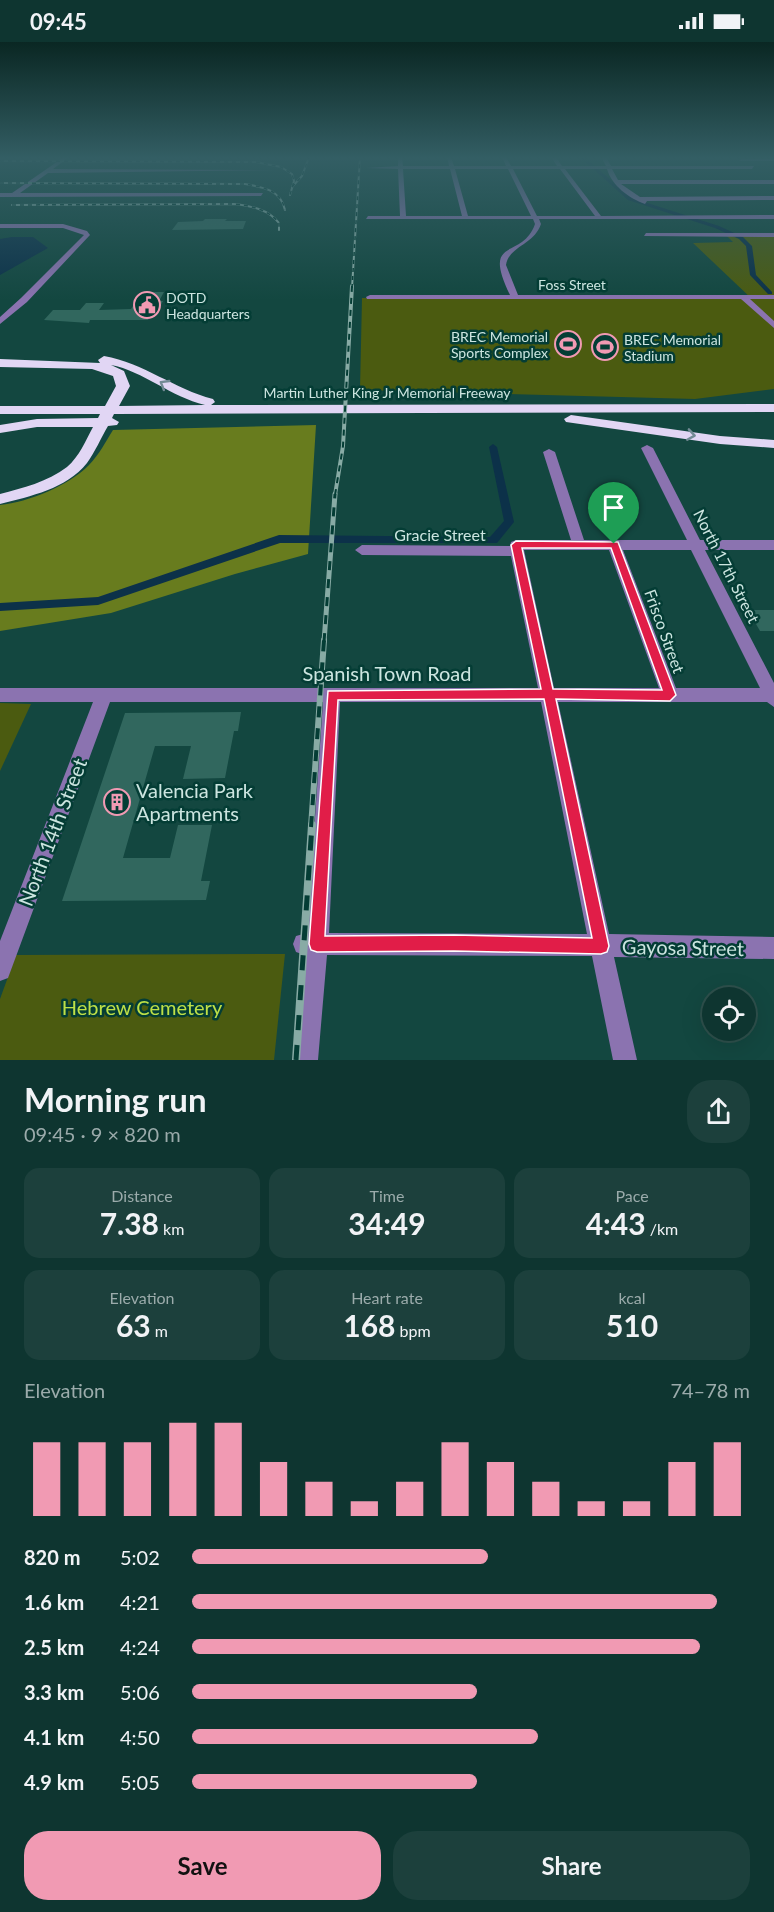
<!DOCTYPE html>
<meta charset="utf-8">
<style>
body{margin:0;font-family:Lato,sans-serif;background:#1c403c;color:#f1f3f6;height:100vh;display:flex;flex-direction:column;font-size:22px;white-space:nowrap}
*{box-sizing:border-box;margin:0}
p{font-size:20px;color:#9babab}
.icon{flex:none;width:33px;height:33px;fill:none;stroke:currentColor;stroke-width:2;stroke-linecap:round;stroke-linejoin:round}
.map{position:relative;height:1018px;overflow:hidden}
.drawer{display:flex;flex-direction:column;background:#0e3530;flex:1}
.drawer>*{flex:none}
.buttons{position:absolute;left:702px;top:945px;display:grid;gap:12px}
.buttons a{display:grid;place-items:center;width:54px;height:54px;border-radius:50%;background:#0e3530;box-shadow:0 6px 24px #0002,0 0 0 2px #2e504c;font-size:30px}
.pin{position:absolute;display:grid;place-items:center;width:51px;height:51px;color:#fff;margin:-62px -26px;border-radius:50% 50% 50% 0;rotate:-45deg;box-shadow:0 0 6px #0007}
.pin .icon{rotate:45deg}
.round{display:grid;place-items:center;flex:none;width:63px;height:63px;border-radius:24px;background:#1c403c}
.headline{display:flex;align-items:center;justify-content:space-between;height:102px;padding:0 24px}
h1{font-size:33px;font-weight:700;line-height:45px}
.figures{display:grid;grid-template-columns:repeat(3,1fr);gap:9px;height:102px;padding:6px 24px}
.figures div{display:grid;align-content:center;border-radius:15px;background:#1c403c;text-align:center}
.figures b{font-size:30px;font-weight:700}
.figures small{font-size:16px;font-weight:400}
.figures p{font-size:16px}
.chart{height:168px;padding:12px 24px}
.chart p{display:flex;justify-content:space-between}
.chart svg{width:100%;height:108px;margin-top:6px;stroke:#f19ab3;stroke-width:6}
.cta{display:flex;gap:12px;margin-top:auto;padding:12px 24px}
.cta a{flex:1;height:69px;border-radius:24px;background:#f19ab3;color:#111;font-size:24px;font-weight:700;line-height:69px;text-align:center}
.cta a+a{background:#1c403c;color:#f1f3f6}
ul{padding:0 24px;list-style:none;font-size:20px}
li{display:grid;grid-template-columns:96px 72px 1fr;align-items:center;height:45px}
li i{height:15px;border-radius:8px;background:#f19ab3}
.status{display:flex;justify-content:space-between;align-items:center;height:42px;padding:0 30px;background:#0e3530;direction:ltr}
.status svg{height:16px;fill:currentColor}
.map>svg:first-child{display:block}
</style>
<div class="status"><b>09:45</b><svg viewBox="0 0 49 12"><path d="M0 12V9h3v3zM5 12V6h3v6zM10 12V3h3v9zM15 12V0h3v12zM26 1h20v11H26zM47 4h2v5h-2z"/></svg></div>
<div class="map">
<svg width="774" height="1018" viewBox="0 0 774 1018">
<rect width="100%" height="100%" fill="#134740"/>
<!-- green -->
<g fill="#4b5b10">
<path d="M 727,194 L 774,194 L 774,347 L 695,357 L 360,348 L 362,256 L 752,257 L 693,201 L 733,200 Z"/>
<path d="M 0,661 L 31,662 L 0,729 Z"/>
<path d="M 285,912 L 274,1018 L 0,1018 L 0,957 L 16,913 Z"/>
</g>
<!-- forest -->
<path fill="#687c1e" d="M 316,383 L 308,512 L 235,532 L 111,571 L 0,589 L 0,463 C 29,460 68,444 89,423 C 99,413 106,399 113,388 Z"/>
<!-- water -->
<path fill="#0c3149" d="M 12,195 L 33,195 L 48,206 L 0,233 L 0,197 Z"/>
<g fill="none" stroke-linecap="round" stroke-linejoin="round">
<!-- canal -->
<g fill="#0c3149" fill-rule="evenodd">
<path d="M 580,115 L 584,115 L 632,156 L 719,184 L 743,195 L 752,204 L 756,233 L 772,250 L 772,252 L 768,252 L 750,233 L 746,204 L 739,197 L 715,186 L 628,158 Z"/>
<path d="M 493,402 L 497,405 L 514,480 L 497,501 L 280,501 L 98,563 L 0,569 L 0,561 L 98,555 L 279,493 L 490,495 L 504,479 L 489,405 Z"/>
</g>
</g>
<!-- building -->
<g fill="#31675e">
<path d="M 205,177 L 227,177 L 225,179 L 246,179 L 243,187 L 172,188 L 178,180 L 203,179 Z"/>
<path d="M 150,250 L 164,250 L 159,259 L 163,259 L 158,268 L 154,268 L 148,278 L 90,278 L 89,281 L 44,278 L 53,268 L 80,268 L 86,261 L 104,261 L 99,268 L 131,267 L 141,252 Z"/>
<path d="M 748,568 L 774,568 L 774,589 L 760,589 Z"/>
<path d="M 241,670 L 238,689 L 234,689 L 225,736 L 183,737 L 191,704 L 155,704 L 123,816 L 170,816 L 178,783 L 212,783 L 201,839 L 210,839 L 206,858 L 62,859 L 125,671 Z"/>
</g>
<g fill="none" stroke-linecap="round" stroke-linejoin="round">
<!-- minor -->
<g fill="#8b73b0" fill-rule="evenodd">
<path d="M 64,115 L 69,115 L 53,127 L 277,128 L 48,131 L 20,151 L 263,151 L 261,154 L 0,155 L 0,151 L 12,151 Z"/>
<path d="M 398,115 L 402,115 L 403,124 L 449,124 L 447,115 L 451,115 L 454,124 L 506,124 L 502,115 L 506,115 L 511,124 L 557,124 L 551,115 L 556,115 L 562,124 L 606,124 L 601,115 L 606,115 L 611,124 L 754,124 L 752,127 L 612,127 L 618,138 L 774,138 L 774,142 L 621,142 L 640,155 L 774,154 L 774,158 L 647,159 L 645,162 C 629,156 612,144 607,127 L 565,127 L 601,174 L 774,173 L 774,177 L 539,177 L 541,182 C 534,203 509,204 506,223 L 518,253 L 774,253 L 774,257 L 750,257 L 774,279 L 774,286 L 741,257 L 367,257 L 366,255 L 370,253 L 510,253 C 481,193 522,219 535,182 L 533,177 L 366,177 L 368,174 L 400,174 L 398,127 L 366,126 L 398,124 ZM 403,127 L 450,127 L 462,174 L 406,174 ZM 455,127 L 508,127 L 531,174 L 468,174 ZM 513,127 L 560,127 L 595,174 L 537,174 Z"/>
<path d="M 741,117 L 774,117 L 774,119 L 739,119 Z"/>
<path d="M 0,182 L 63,182 L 87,189 L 90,193 L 27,260 L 0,282 L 0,275 L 21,256 L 84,193 L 63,186 L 0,186 Z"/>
<path d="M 646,191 L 774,191 L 774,195 L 644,194 Z"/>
<path d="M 647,403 L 653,406 L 700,498 L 774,498 L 774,508 L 705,508 L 774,641 L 774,665 L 767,660 L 558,660 L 609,892 L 774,895 L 774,917 L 614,915 L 637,1018 L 613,1018 L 592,914 L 327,913 L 318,1018 L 294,1018 L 305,913 L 296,910 L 293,902 L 296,894 L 307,891 L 323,660 L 110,660 L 11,928 L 8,936 L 0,939 L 0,899 L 93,660 L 0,660 L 0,646 L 538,646 L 511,514 L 362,513 L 355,508 L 362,503 L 510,504 L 511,500 L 516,498 L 571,498 L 543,410 L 549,407 L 555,410 L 584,498 L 687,498 L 641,406 ZM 524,508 L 609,508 L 659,646 L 554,646 ZM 623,508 L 691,508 L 760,646 L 676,646 ZM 340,660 L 541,660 L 587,892 L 329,891 Z"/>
</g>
<!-- highway -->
<g fill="#e1d6f4" fill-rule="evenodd">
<path d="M 104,314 C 144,321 174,347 213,357 L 215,360 L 211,363 L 774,362 L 774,370 L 114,372 L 112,376 L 119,380 L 117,383 L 108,384 C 101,396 95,410 87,421 C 66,447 31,454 0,462 L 0,452 C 23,446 47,440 67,425 C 79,415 86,398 93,385 L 37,385 L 0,391 L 0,383 L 37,377 L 98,376 L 100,372 L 0,372 L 0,364 L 105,364 L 116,344 L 113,334 L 92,327 L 0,325 L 0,317 L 100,321 L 98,318 ZM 111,323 C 143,329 171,355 205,363 L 119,364 L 130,344 L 124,329 Z"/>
<path d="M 571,373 L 720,394 L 774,398 L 774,406 L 720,402 L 566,380 L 564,377 Z"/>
</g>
<defs>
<g id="rail-far4">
<path d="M 0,119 L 256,120 L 281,125 L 292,132 L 294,139 L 290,153"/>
<path d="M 0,141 L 245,142 C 263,145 281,148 285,168"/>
<path d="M 292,145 L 302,134 L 309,115"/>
<path d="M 12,163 L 234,162 C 251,164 268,167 279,181 L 279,188"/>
<path d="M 352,246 L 360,115"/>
</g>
<path id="rail-far3" d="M 335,453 L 343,404 L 352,244"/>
<path id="rail-far2" d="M 324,600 L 335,452"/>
<path id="rail-far1" d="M 311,785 L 324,598"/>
<path id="rail" d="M 296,1018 L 312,783"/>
</defs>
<!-- rail-far4 casing -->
<use href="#rail-far4" stroke="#88aba5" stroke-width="2"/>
<!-- rail-far3 casing -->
<use href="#rail-far3" stroke="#88aba5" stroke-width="4"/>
<!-- rail-far2 casing -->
<use href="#rail-far2" stroke="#88aba5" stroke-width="5"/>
<!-- rail-far1 casing -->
<use href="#rail-far1" stroke="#88aba5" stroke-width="6"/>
<!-- rail casing -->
<use href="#rail" stroke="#88aba5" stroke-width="8"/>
<!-- rail-far4 -->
<use href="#rail-far4" stroke="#043d35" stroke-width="1.5" stroke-dasharray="4" stroke-linecap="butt"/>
<!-- rail-far3 -->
<use href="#rail-far3" stroke="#043d35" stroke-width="2" stroke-dasharray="6" stroke-linecap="butt"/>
<!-- rail-far2 -->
<use href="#rail-far2" stroke="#043d35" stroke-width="3" stroke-dasharray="9" stroke-linecap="butt"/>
<!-- rail-far1 -->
<use href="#rail-far1" stroke="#043d35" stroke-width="4" stroke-dasharray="11" stroke-linecap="butt"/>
<!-- rail -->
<use href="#rail" stroke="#043d35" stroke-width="5" stroke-dasharray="15" stroke-linecap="butt"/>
</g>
<!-- one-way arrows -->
<defs><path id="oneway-chevron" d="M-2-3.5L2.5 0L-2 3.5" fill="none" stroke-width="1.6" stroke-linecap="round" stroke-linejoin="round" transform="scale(1.5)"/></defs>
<g stroke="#728a94">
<use href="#oneway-chevron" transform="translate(164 342) rotate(-149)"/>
<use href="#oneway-chevron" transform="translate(691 393) rotate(9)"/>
</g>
<!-- sky -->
<linearGradient id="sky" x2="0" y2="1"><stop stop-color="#0a2723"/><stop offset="0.45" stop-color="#335e64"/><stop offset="1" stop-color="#335e64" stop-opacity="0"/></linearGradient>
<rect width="774" height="258" fill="url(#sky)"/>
<!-- route -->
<path fill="#e11d48" stroke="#fff" stroke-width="1.5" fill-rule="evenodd" d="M 516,499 L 618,500 L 676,653 L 670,659 L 556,657 L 609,904 L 607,910 L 601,912 L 454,909 L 317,910 L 311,908 L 309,902 L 328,649 L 541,647 L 511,503 ZM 522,506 L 611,506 L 662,648 L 553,647 ZM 544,657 L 592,896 L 454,893 L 325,894 L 338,658 Z"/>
<!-- icons -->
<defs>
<symbol id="civic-ring" viewBox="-11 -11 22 22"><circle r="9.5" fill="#043d35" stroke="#f19ab3" stroke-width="1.5"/><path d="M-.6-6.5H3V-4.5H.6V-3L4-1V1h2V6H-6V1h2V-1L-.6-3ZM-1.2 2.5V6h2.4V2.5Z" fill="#f19ab3"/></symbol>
<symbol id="stadium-ring" viewBox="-11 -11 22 22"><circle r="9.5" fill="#043d35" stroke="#f19ab3" stroke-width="1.5"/><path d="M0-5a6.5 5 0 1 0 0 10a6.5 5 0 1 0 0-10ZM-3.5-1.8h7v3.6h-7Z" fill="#f19ab3"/></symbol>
<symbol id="building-ring" viewBox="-11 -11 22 22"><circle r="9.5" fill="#043d35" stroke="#f19ab3" stroke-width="1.5"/><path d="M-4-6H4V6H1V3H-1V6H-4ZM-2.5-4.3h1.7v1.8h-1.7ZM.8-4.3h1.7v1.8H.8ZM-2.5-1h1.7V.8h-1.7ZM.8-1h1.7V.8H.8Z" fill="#f19ab3"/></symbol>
</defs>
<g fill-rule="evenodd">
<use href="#civic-ring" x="132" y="248" width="30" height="30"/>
<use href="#stadium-ring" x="553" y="287" width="30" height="30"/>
<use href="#stadium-ring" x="590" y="290" width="30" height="30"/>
<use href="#building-ring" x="102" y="745" width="30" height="30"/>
</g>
<g text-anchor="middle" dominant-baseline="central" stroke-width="5" stroke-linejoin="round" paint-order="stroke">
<!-- far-street labels -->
<g font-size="14" fill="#cce5e0" stroke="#043d35">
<text x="572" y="242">Foss Street</text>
<text x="387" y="350">Martin Luther King Jr Memorial Freeway</text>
</g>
<!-- far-poi labels -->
<g font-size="14" fill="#cce5e0" stroke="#043d35" text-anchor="start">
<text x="166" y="255">DOTD<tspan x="166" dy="16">Headquarters</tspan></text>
<text x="548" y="294" text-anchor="end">BREC Memorial<tspan x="548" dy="16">Sports Complex</tspan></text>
<text x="624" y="297">BREC Memorial<tspan x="624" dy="16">Stadium</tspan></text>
</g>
<!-- street labels -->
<g font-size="16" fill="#cce5e0" stroke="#043d35">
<text x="440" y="492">Gracie Street</text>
<text transform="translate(727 524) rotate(63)">North 17th Street</text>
<text transform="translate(665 589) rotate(70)">Frisco Street</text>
</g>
<!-- near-street labels -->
<g font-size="20" fill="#cce5e0" stroke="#043d35">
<text x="387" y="631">Spanish Town Road</text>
<text transform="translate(52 790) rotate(-69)">North 14th Street</text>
<text transform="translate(683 905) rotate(1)">Gayosa Street</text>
</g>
<!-- near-poi labels -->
<g font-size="20" fill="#cce5e0" stroke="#043d35" text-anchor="start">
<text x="136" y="748">Valencia Park<tspan x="136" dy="23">Apartments</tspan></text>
</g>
<!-- near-park labels -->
<g font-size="20" fill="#bee047" stroke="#043d35">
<text x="142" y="965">Hebrew Cemetery</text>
</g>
</g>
</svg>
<div class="buttons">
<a><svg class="icon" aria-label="locate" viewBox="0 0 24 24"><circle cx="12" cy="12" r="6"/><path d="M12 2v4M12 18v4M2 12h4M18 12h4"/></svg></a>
</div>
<div class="pin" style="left:614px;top:502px;background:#1e9e55"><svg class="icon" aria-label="arrive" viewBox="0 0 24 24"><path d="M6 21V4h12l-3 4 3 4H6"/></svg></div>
</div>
<section class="drawer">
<div class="headline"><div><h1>Morning run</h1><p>09:45 · 9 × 820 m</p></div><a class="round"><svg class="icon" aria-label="share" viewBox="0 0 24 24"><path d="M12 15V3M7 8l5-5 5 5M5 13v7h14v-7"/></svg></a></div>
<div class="figures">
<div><p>Distance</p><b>7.38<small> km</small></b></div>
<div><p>Time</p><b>34:49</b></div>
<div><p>Pace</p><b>4:43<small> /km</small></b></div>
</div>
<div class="figures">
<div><p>Elevation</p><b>63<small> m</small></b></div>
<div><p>Heart rate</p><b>168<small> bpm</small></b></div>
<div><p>kcal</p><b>510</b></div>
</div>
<div class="chart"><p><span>Elevation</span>74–78 m</p>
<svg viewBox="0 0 160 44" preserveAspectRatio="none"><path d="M5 44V14M15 44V14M25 44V14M35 44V6M45 44V6M55 44V22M65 44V30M75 44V38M85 44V30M95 44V14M105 44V22M115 44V30M125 44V38M135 44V38M145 44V22M155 44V14"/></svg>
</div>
<ul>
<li><b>820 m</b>5:02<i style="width:53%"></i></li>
<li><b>1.6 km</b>4:21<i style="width:94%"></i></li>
<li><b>2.5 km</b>4:24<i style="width:91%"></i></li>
<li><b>3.3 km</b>5:06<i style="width:51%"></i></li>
<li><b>4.1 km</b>4:50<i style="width:62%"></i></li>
<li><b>4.9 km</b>5:05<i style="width:51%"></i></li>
</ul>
<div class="cta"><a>Save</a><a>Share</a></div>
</section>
